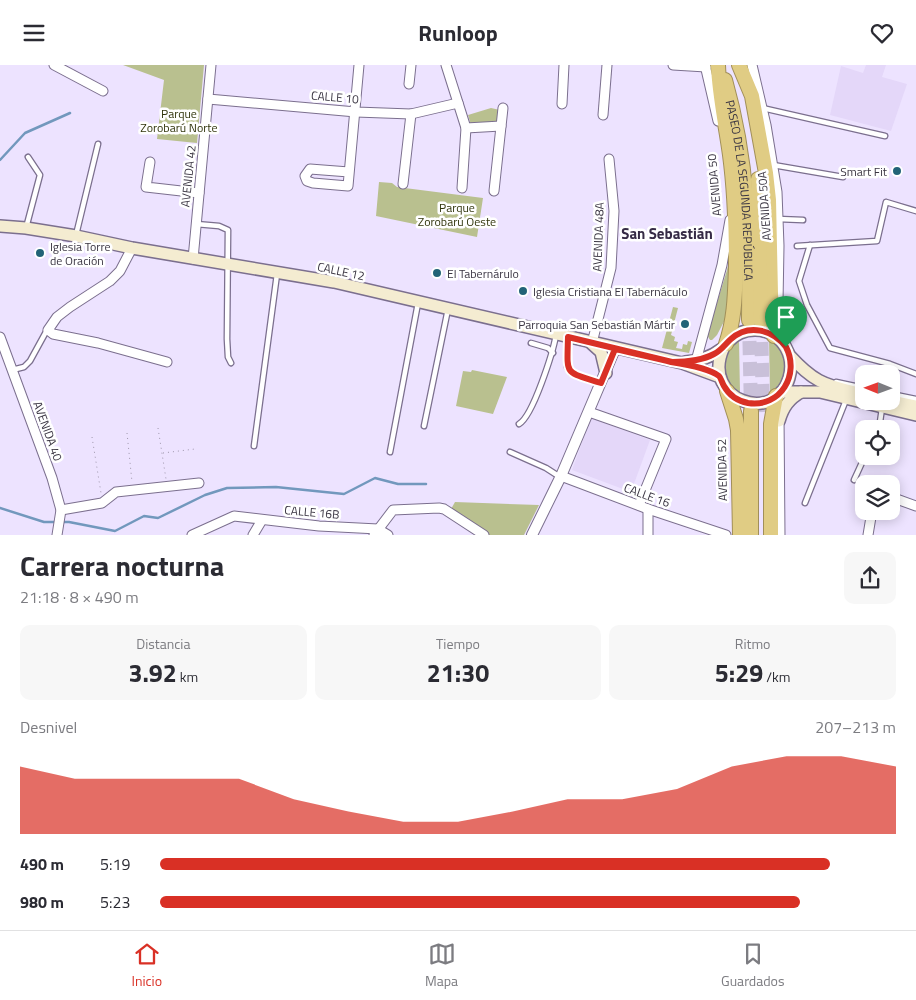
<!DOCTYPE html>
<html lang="es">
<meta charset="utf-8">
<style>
body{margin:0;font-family:"Titillium Web",sans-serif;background:#f7f7f7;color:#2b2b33;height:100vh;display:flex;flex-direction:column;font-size:19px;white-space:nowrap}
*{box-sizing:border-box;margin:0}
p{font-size:16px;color:#7c7c81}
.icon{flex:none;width:28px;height:28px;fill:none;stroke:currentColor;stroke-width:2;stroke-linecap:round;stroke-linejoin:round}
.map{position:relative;height:470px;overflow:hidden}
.drawer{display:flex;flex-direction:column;background:#fff;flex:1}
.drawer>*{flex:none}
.needle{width:32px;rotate:271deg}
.controls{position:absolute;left:855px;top:300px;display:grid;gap:10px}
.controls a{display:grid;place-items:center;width:45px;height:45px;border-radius:10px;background:#fff;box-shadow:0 2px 12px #0003;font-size:25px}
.pin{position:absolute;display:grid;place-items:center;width:42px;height:42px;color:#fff;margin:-51px -21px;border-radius:50% 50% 50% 0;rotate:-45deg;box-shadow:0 0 5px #0007}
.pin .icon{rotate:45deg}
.round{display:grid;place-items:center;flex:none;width:52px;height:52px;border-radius:10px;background:#f7f7f7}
.summary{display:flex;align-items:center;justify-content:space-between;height:85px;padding:0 20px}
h1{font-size:28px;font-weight:700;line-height:38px}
.stats{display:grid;grid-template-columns:repeat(3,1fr);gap:8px;height:85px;padding:5px 20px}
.stats div{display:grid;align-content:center;border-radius:10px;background:#f7f7f7;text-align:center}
.stats b{font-size:25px;font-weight:700}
.stats small{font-size:14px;font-weight:400}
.stats p{font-size:14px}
.chart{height:140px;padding:10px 20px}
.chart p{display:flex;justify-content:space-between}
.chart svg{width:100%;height:90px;margin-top:5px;fill:#d93025;opacity:.7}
ul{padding:0 20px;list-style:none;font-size:16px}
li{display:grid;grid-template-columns:80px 60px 1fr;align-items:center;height:38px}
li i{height:12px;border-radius:6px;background:#d93025}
header{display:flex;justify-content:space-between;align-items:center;height:65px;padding:0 20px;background:#fff;font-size:22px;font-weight:700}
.tab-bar{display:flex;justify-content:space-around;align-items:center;height:70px;border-top:1px solid #e1e1e2;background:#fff;font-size:14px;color:#7c7c81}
.tab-bar a{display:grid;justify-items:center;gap:2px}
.tab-bar .current{color:#d93025}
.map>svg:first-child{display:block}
</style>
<header><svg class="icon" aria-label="menu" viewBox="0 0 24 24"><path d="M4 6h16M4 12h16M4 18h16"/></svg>Runloop<svg class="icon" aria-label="heart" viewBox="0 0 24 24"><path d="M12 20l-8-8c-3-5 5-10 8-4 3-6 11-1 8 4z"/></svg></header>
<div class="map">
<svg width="916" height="470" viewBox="0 0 916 470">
<rect width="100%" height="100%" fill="#ede3ff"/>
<!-- built -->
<g fill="#e4d7f9">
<path d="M 866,0 L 886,0 L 882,12 L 907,19 L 891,66 L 830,50 L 841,1 L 863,8 Z"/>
<path d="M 591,353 L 650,375 L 631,427 L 572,405 Z"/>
</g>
<!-- green -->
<g fill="#b9c08f">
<path d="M 123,0 L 204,0 L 197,78 L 157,74 L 164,15 Z"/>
<path d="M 491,43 L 500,45 L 499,58 L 471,60 L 468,50 Z"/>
<path d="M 379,117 L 392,118 L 397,122 L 483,133 L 477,172 L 376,151 Z"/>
<path d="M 732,182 L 732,241 L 717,270 L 712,275 L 710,275 L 707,270 L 727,205 Z"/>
<path d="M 673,242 L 678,243 L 671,270 L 675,272 L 674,276 L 678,277 L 676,283 L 682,284 L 683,279 L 687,280 L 688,276 L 692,277 L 689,288 L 662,283 Z"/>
<path d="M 769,274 L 781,282 C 783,288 787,296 787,302 C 787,313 779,324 770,329 Z"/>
<path d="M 739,276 L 740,328 C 737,326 732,324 730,321 C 719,308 723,282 739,276 Z"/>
<path d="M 472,305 L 507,312 L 493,349 L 456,341 L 463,306 L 471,307 Z"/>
<path d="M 455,437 L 539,440 L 524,470 L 489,470 L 450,446 Z"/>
</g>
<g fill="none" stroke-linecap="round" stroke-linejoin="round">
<!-- stream -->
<g stroke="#7298bd" stroke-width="2.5">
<path d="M 0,95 L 25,68 L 70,48"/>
<path d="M 0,443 L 44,457 L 56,457"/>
<path d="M 62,457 L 69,457 L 115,466 L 144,451 L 158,453 L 205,430 L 227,423 L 276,422 L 344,429 L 375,413 L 398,419 L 426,419"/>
</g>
<!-- trunk-tunnel -->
<g stroke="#c9c0d9" stroke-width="14" stroke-dasharray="14 7" stroke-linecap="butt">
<path d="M 749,255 L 751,346"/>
<path d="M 761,256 L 763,347"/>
</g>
<defs>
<g id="service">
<path d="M 762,43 L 885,71"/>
<path d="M 773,100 L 843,112"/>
<path d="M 778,154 L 803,155"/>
<path d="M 196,159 L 219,161 L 228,165 L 227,274 L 228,292 L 231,298"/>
<path d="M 26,163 L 40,110 L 28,92"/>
<path d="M 76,170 L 98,79"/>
<path d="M 810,180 L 799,216 L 807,240 L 830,283 L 890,299 L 916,309"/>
<path d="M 797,181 L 877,176 L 886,137 L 916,146"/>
<path d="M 568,273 L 567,302 L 571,308 L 601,318"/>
<path d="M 531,278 L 548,283 L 553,288"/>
<path d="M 12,305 L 24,302 L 30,296 L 47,265"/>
<path d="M 836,317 L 864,323"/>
<path d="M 891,329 L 916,334"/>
<path d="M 519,359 C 533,351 553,287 556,270"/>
<path d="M 424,361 L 448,244"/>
<path d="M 879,364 L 882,343"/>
<path d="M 254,381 L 277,209"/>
<path d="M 390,387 L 418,238"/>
<path d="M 510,387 L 546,403 L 560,412"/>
<path d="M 854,415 L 865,391"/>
<path d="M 805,438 L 846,335"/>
</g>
<g id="minor">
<path d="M 54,0 L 103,26"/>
<path d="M 446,0 L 466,63 L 462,123"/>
<path d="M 673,0 L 706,2"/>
<path d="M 705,0 L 718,56"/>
<path d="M 752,0 L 766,60 L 777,127 L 779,181 L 778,238 L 786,281"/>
<path d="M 409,19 L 411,0"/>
<path d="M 208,34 L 356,47 L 411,49 L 458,38"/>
<path d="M 562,39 L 564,0"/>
<path d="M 603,50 L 607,0"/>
<path d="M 466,63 L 501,61"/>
<path d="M 150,97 L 146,122 L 199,128"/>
<path d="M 349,107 L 310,104 L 305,111 L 307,116 L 313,118 L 348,121 L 359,0"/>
<path d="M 403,119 L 411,49"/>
<path d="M 494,126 L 503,43"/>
<path d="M 132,183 L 120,206 L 110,216 L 70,242 L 57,252 L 48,265 L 53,269 L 98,278 L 167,297"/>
<path d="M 193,194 L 211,0"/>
<path d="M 0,272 L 52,413 L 61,445 L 57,470"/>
<path d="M 592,278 L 611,203 L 614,146 L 609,94"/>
<path d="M 696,296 L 722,200 L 730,155"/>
<path d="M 589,347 L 666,374 L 639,440"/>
<path d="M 779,350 L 780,470"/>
<path d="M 561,411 L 648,444 L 726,470"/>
<path d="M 891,432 L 916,441"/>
<path d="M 648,444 L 648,470"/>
<path d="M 61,445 L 102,438 L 116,427 L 199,418"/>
<path d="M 192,470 L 234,451 L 319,461 L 378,464 L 388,470"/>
<path d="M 253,470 L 262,455"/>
<path d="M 374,470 L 393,445 L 439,443 L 444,444 L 484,470"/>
<path d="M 868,470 L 872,446"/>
</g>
<path id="tertiary" d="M 532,470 L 561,411 L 615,284"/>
<g id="secondary">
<path d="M 0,161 L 26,163 L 76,171 L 132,183 L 334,217 L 682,298 L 720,312"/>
<path d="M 591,278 L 601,287 L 606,308"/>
<path d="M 790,291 C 812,315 823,320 855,327"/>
<path d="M 685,297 C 697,296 710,293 720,285 C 724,283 725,280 728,277 C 735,269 745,265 755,265 C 768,265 780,272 786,283 C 791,292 792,303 789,313 C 775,361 701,335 723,284"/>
<path d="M 781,327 L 820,327 L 916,350"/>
<path d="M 891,336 L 916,341"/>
<path d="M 779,356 C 783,342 789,334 801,327"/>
</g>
<g id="trunk">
<path d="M 718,0 C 719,31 726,60 730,90 C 735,127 736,164 736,201 C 735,228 735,253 726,279"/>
<path d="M 739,0 L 752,31 L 766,108 L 769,135 L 771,229 L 774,271"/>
<path id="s1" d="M 725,15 C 748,96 750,171 749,255"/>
<path d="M 758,114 L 761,256"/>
<path d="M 727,326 L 736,354 L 738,365 L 740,470"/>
<path d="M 751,470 L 751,346"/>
<path d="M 771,470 L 771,359 L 776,331"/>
</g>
</defs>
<!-- service casing -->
<use href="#service" stroke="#7b6f8e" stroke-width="7"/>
<!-- minor casing -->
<use href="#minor" stroke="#7b6f8e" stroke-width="11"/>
<!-- tertiary casing -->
<use href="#tertiary" stroke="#7b6f8e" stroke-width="12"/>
<!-- secondary casing -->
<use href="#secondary" stroke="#7b6f8e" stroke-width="14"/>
<!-- trunk casing -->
<use href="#trunk" stroke="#a18f59" stroke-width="16"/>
<!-- path -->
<g stroke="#9e96ab" stroke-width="1" stroke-dasharray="1 4" stroke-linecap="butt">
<path d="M 158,363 L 166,414"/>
<path d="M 127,368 L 132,417"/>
<path d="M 92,372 L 101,428"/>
<path d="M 163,388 L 195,384"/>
</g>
<!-- service -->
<use href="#service" stroke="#fff" stroke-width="4.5"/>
<!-- minor -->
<use href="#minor" stroke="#fff" stroke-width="9"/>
<!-- tertiary -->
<use href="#tertiary" stroke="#fff" stroke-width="10"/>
<!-- secondary -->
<use href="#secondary" stroke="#f4ecd1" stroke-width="11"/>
<!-- trunk -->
<use href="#trunk" stroke="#e0cc84" stroke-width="14"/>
</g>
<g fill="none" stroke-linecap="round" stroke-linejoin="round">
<defs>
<path id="route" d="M 786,282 C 773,265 749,258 731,274 C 725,279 722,285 714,289 C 701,296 687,297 672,297 L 568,272 C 567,312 564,306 601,318 L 615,284 C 634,288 653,293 671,297 C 684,299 709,303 719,311 C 721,313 722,318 724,321 C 729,330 738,336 748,338 C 781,343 800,309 786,282"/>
</defs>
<!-- route casing -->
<use href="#route" stroke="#fff" stroke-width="10"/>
<!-- route -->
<use href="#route" stroke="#d93025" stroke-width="6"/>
</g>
<!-- markers -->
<g fill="#226377" stroke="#fff" stroke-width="2">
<circle cx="897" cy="106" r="5"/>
<circle cx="40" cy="188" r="5"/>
<circle cx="437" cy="208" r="5"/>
<circle cx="523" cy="226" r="5"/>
<circle cx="685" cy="259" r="5"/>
</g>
<g text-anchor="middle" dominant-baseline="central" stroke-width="5" stroke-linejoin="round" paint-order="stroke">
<!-- street labels -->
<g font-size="12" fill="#3a3542" stroke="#fff">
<text transform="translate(335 32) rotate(5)">CALLE 10</text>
<text transform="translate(188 111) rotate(-84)">AVENIDA 42</text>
<text transform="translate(714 120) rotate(-95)">AVENIDA 50</text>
<text stroke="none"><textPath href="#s1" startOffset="112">PASEO DE LA SEGUNDA REPÚBLICA</textPath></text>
<text transform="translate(764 141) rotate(-94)">AVENIDA 50A</text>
<text transform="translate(598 172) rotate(-88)">AVENIDA 48A</text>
<text transform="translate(341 206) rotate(12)">CALLE 12</text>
<text transform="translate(48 366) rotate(70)">AVENIDA 40</text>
<text transform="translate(722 405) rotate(-91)">AVENIDA 52</text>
<text transform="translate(647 430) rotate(20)">CALLE 16</text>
<text transform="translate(312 447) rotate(5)">CALLE 16B</text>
</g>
<!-- park labels -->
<g font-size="12" fill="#30340b" stroke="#fff">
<text x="179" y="48">Parque<tspan x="179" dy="14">Zorobarú Norte</tspan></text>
<text x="457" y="142">Parque<tspan x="457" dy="14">Zorobarú Oeste</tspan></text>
</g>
<!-- poi labels -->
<g font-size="12" fill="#3a3542" stroke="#fff" text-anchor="start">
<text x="887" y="106" text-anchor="end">Smart Fit</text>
<text x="50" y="181">Iglesia Torre<tspan x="50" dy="14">de Oración</tspan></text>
<text x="447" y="208">El Tabernárulo</text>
<text x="533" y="226">Iglesia Cristiana El Tabernáculo</text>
<text x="675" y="259" text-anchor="end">Parroquia San Sebastián Mártir</text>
</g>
<!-- quarter labels -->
<g font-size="15" font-weight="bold" fill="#362b46" stroke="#fff">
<text x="667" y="168">San Sebastián</text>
</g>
</g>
</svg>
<div class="controls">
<a><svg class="needle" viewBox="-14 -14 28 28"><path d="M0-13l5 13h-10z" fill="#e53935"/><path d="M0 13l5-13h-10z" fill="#7c7c81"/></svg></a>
<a><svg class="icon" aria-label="locate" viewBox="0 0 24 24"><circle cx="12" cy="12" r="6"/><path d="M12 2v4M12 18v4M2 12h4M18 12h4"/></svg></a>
<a><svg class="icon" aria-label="layers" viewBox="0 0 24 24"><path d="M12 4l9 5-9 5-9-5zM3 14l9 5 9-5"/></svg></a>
</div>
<div class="pin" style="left:786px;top:282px;background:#1e9e55"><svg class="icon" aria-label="arrive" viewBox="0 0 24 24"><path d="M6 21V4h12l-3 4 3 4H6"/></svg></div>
</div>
<section class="drawer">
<div class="summary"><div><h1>Carrera nocturna</h1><p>21:18 · 8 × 490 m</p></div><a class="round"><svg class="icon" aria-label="share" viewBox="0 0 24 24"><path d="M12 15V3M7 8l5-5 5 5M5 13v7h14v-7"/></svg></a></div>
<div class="stats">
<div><p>Distancia</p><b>3.92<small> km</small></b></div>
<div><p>Tiempo</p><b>21:30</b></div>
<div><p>Ritmo</p><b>5:29<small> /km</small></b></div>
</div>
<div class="chart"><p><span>Desnivel</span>207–213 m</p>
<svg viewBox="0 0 160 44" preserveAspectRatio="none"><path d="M0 44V11L10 17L20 17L30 17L40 17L50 27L60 33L70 38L80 38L90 33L100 27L110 27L120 22L130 11L140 6L150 6L160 11V44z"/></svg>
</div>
<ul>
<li><b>490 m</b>5:19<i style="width:91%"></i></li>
<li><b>980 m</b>5:23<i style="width:87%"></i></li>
</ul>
</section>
<nav class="tab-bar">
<a class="current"><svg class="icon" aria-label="home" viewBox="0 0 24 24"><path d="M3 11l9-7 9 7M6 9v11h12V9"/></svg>Inicio</a>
<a><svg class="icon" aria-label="map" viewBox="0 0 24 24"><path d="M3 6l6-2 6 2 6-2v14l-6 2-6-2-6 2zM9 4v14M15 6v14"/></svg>Mapa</a>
<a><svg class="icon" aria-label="saved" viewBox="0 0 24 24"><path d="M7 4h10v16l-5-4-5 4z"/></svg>Guardados</a>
</nav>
